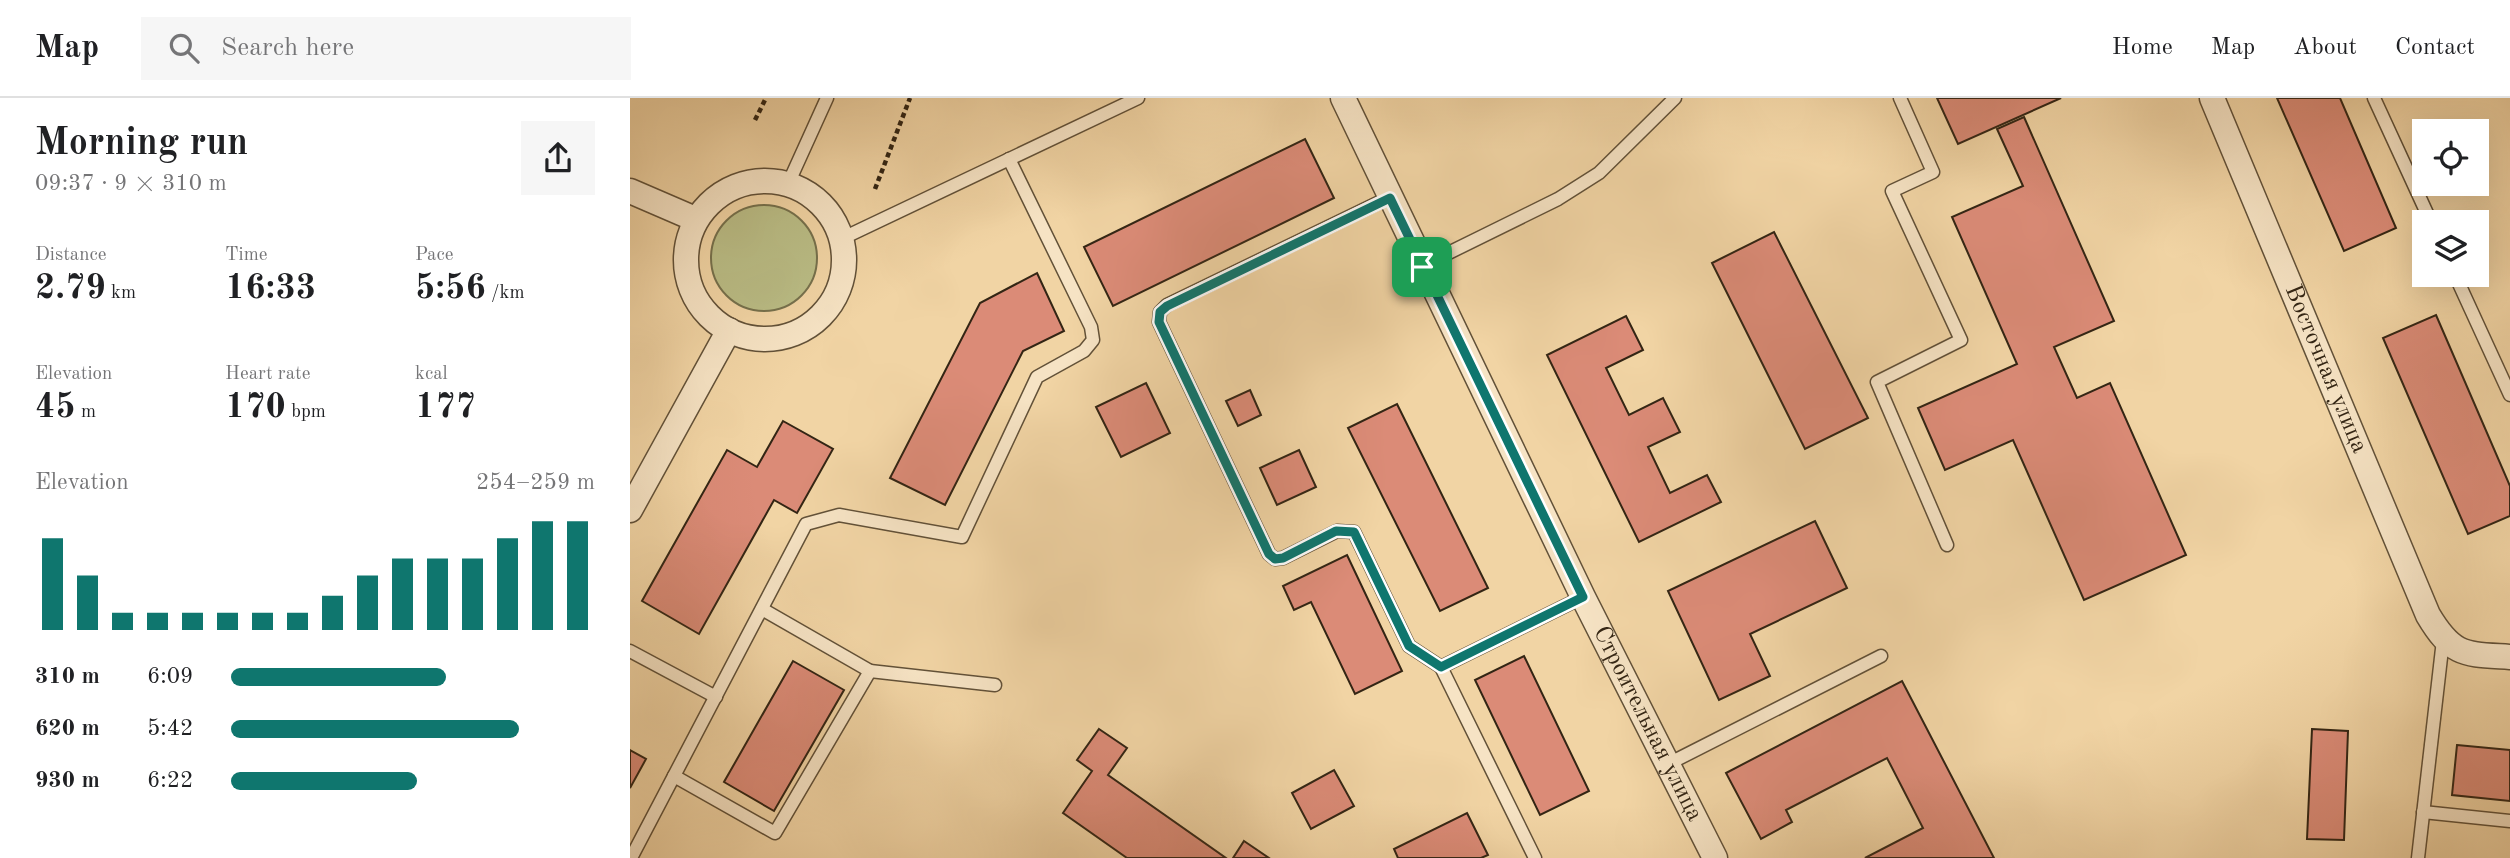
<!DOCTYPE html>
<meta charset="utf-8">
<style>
body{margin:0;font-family:"Old Standard TT",serif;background:#f6f6f6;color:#202124;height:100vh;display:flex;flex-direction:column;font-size:26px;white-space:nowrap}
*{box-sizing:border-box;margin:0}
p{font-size:23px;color:#757577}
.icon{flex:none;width:38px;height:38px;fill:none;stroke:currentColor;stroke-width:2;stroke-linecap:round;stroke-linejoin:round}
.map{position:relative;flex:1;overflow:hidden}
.details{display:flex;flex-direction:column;background:#fff;width:630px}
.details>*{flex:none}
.tools{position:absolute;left:1782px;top:21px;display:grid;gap:14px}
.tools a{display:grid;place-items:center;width:77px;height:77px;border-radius:0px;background:#fff;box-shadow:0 7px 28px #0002;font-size:35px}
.pin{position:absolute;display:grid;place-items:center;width:60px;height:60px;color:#fff;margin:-30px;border-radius:14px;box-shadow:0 4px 10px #0006}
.round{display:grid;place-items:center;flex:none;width:74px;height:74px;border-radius:0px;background:#f6f6f6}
.head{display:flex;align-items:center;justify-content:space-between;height:119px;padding:0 35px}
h1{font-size:38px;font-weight:800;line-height:52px}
.stats{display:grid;grid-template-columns:repeat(3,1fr);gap:10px;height:119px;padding:7px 35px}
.stats div{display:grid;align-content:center}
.stats b{font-size:35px;font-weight:800}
.stats small{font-size:19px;font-weight:400}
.stats p{font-size:19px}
.chart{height:196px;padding:14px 35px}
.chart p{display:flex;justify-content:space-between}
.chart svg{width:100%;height:126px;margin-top:7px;stroke:#0f766e;stroke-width:6}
ul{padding:0 35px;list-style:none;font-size:23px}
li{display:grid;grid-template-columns:112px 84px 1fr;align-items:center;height:52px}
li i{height:18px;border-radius:9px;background:#0f766e}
header{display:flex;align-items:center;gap:42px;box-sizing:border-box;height:98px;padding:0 35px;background:#fff;border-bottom:2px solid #e0e0e0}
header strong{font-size:33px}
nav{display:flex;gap:38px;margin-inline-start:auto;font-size:24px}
.search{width:490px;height:63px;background:#f6f6f6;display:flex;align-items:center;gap:18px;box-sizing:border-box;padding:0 24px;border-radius:0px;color:#757577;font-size:26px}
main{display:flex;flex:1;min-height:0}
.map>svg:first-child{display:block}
</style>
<header>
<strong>Map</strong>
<div class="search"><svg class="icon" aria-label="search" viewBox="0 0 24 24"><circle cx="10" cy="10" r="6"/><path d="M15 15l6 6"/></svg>Search here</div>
<nav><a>Home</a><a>Map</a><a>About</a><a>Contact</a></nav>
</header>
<main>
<section class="details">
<div class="head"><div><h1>Morning run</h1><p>09:37 · 9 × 310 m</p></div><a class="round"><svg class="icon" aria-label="share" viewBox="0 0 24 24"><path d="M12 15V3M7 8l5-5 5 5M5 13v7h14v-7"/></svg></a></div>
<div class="stats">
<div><p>Distance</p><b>2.79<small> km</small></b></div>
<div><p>Time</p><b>16:33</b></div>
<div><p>Pace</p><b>5:56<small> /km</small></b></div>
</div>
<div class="stats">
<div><p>Elevation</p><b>45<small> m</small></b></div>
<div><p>Heart rate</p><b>170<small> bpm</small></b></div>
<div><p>kcal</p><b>177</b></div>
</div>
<div class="chart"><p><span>Elevation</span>254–259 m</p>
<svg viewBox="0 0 160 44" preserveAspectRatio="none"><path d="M5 44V12M15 44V25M25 44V38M35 44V38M45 44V38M55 44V38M65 44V38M75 44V38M85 44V32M95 44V25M105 44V19M115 44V19M125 44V19M135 44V12M145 44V6M155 44V6"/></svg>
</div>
<ul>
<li><b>310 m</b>6:09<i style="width:59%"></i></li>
<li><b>620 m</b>5:42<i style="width:79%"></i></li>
<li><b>930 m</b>6:22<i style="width:51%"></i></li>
</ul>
</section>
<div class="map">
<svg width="1880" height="760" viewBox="0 0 1880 760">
<rect width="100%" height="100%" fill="#f1d4a4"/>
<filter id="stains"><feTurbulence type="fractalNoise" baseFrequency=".00286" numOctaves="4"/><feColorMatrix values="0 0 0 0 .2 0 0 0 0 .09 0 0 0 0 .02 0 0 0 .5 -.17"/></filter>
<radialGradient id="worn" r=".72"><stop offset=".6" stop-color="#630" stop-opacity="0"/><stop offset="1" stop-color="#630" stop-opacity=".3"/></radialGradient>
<!-- green -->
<circle fill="#babd86" stroke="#76714d" stroke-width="2" cx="134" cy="160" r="53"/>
<!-- building -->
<g fill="#db8b77" stroke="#332514" stroke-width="2">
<path d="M 1307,0 L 1431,0 L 1328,46 Z"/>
<path d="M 1647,0 L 1710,0 L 1766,130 L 1714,153 Z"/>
<path d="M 1394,19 L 1484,223 L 1424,249 L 1447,300 L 1480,285 L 1556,457 L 1454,502 L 1383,342 L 1315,372 L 1288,310 L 1387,266 L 1322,119 L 1393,88 L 1367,31 Z"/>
<path d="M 675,41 L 704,100 L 483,208 L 454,149 Z"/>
<path d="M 1144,134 L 1238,320 L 1175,351 L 1082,165 Z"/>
<path d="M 407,175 L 434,233 L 393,253 L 315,407 L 260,380 L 350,205 Z"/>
<path d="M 1806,217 L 1880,388 L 1880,418 L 1838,436 L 1753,240 Z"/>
<path d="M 996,218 L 1013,252 L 976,270 L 999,317 L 1033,300 L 1050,334 L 1018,349 L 1040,395 L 1077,377 L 1091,404 L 1009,444 L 917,257 Z"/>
<path d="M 516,285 L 540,335 L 491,359 L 466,309 Z"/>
<path d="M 620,292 L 631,317 L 608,328 L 596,303 Z"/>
<path d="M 767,306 L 858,490 L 810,513 L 718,330 Z"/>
<path d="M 153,323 L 203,351 L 167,415 L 144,402 L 69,536 L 12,503 L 97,352 L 127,369 Z"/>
<path d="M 669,352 L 686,389 L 647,407 L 630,370 Z"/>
<path d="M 1185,423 L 1217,490 L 1120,536 L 1140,578 L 1089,602 L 1038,493 Z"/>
<path d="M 717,457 L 772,573 L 725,596 L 681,504 L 664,512 L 653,488 Z"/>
<path d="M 894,558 L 959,693 L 910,717 L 845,582 Z"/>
<path d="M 163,563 L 214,592 L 144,713 L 94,684 Z"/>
<path d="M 1272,583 L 1364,760 L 1235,760 L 1293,730 L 1257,660 L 1156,712 L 1162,724 L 1131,741 L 1096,675 Z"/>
<path d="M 469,631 L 497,650 L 478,677 L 596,760 L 497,760 L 433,715 L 462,673 L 447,662 Z"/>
<path d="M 1682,631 L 1718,633 L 1714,742 L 1677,741 Z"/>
<path d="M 1827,647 L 1880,652 L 1880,703 L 1822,697 Z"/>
<path d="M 0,652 L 16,661 L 0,690 Z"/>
<path d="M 704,672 L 724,708 L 681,731 L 662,695 Z"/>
<path d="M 837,715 L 858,757 L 851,760 L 768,760 L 764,751 Z"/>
<path d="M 614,743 L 639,760 L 603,760 Z"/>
</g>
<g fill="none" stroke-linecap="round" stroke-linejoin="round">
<defs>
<g id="service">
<path d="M 1270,0 L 1303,74 L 1262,93 L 1331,242 L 1247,284 L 1317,447"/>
<path d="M 1744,0 L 1801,124"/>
<path d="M 158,86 L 197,0"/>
<path d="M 760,99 L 537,207 L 530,214 L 529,224 L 639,456 L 645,461 L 653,460 L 707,433 L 724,434 L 779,548 L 811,569 L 953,499"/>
<path d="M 211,141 L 508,0"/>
<path d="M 792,168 L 928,101 L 969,75 L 1045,0"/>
<path d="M 1825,177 L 1880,297"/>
<path d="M 0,553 L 86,599"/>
<path d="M 811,569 L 905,760"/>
<path d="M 240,573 L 365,587"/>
<path d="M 1038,666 L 1251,558"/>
<path d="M 44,678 L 145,735 L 240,573 L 132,511"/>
<path d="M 1793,714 L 1880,723"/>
<path d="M 1,760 L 176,426 L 209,417 L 332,439 L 407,279 L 454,253 L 463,242 L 461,229 L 379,61"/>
<path d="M 1788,760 L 1813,542"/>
</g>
<g id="minor">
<path id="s1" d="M 713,0 L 953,499 L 1085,760"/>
<path id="s2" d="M 1582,0 L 1798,517 C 1823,559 1835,556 1880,559"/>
<circle cx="135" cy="162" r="79"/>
<path d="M 0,93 L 65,121"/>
<path d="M 0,412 L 99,232"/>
</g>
</defs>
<!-- service casing -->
<use href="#service" stroke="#625138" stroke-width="15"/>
<!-- minor casing -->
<use href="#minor" stroke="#625138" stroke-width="27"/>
<!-- path -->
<g stroke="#332514" stroke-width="4.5" stroke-dasharray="5 3.5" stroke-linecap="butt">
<path d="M 125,22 L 136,0"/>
<path d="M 245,91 L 280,0"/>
</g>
<!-- service -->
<use href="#service" stroke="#f6e3c4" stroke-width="12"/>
<!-- minor -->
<use href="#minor" stroke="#f6e3c4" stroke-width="24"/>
</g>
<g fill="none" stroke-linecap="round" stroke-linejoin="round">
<defs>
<path id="route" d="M 760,100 L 953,499 L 811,569 L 779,548 L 724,434 L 706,433 L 653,460 L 645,461 L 639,456 L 529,224 L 530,214 L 537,208 Z"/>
</defs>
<!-- route casing -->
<use href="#route" stroke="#fff" stroke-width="14"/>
<!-- route -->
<use href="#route" stroke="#0f766e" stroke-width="9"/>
</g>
<g text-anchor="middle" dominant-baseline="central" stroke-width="5" stroke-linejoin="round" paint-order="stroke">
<!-- street labels -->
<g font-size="24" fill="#332514" stroke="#f6e3c4">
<text stroke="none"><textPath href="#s2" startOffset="294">Восточная улица</textPath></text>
<text stroke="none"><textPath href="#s1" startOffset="696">Строительная улица</textPath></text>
</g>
</g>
<rect width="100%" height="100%" filter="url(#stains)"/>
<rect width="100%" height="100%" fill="url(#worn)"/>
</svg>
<div class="tools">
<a><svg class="icon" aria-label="locate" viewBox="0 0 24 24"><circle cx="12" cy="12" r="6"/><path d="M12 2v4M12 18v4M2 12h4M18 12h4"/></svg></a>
<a><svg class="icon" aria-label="layers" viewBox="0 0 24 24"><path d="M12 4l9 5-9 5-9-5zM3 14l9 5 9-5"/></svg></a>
</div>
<div class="pin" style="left:792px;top:169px;background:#1e9e55"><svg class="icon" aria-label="arrive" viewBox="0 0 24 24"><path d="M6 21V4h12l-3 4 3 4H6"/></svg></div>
</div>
</main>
